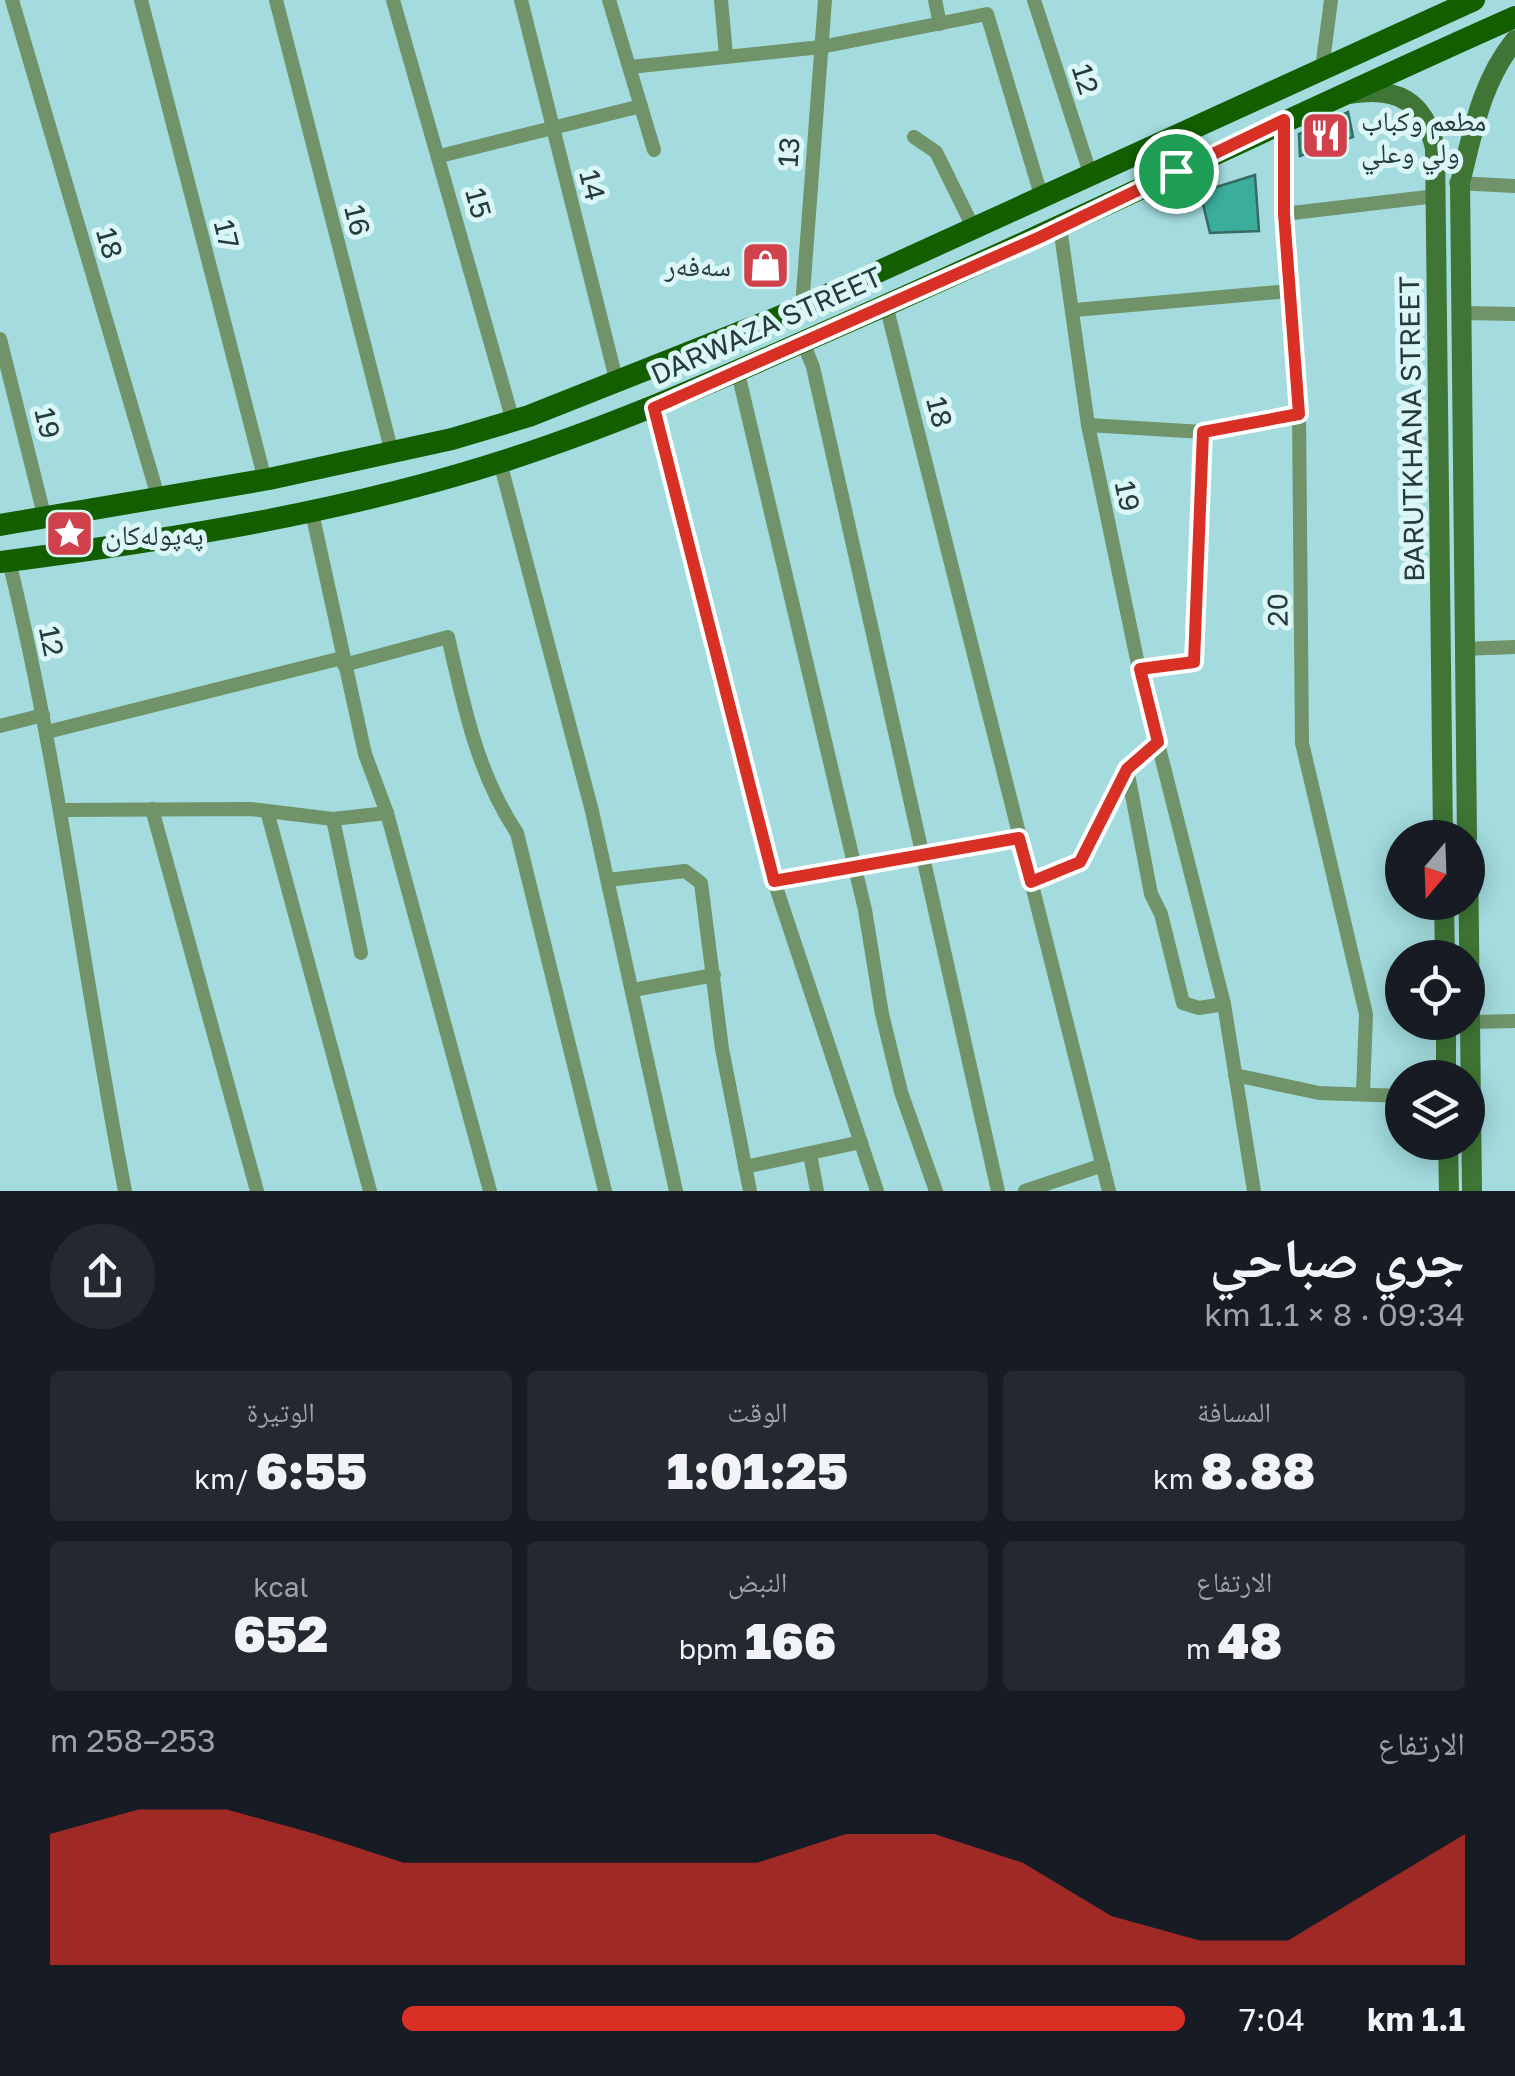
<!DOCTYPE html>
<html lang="ar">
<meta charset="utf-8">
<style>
body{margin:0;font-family:"Golos Text","Noto Naskh Arabic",sans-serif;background:#242831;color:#f1f3f6;direction:rtl;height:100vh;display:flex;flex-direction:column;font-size:38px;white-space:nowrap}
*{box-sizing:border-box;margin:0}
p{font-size:32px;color:#9ea1a6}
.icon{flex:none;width:55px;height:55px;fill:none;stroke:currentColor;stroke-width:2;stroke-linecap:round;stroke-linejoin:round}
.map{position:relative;height:1191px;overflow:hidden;direction:ltr}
.drawer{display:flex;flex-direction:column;background:#171b24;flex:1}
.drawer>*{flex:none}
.needle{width:65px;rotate:199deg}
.tools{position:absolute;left:1385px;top:820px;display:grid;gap:20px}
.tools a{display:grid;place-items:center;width:100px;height:100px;border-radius:50%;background:#171b24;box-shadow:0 5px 25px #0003;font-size:50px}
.pin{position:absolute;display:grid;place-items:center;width:85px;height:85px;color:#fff;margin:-42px;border:5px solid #fff;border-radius:50%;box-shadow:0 2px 10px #0007}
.round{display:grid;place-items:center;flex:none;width:105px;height:105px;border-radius:52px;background:#242831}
.overview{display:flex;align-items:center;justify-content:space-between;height:170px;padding:0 50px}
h1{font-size:55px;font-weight:800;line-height:75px}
.metrics{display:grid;grid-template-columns:repeat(3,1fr);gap:15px;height:170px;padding:10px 50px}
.metrics div{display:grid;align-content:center;border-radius:10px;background:#242831;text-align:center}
.metrics b{font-size:50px;font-weight:800}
.metrics small{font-size:28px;font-weight:400}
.metrics p{font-size:28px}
.chart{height:280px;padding:20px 50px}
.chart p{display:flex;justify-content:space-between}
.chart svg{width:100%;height:180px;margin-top:10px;fill:#d93025;opacity:.7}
ul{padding:0 50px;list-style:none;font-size:32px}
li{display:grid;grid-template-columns:160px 120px 1fr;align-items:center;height:75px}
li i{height:25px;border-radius:12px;background:#d93025}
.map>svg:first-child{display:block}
</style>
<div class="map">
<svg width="1515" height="1191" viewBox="0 0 1515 1191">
<rect width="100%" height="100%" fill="#a3dbde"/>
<!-- building -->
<g fill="#3bad9b" stroke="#376a60" stroke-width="2.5">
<path d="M 1348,112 L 1353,137 L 1300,156 L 1299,134 Z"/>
<path d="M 1255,175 L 1259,231 L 1210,233 L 1200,192 Z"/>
</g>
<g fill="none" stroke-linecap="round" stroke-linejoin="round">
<!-- street -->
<g stroke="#709369" stroke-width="14">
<path d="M 12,0 L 159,500"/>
<path d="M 141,0 L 265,480"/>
<path d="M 276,0 L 392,453"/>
<path d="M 393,0 L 513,421"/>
<path d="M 521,0 L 617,383"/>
<path d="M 609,0 L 654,150"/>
<path d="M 721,0 L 726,55"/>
<path d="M 935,0 L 940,24"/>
<path d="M 1034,0 L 1090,173"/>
<path d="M 630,67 L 821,47 L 987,14 L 1041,195"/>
<path d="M 1322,69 L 1331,0"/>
<path d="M 1284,121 L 1284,214 L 1299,414 L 1302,743 L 1366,1014 L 1363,1092"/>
<path d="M 914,137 L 936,152 L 973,227"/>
<path d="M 440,156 L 641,106"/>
<path d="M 1456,183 L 1515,186"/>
<path d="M 1284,214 L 1436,196"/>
<path d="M 1060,227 L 1088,425 L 1139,669 L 1224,1004 L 1254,1191"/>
<path d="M 886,305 L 1109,1191"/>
<path d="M 802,307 L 825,0"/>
<path d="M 1075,310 L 1290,291"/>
<path d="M 1463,313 L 1515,314"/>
<path d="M 0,339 L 45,519"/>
<path d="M 803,342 L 813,367 L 998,1191"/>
<path d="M 738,373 L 865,910 L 882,1014 L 901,1092 L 936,1191"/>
<path d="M 654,407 L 774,881 L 877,1191"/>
<path d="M 1088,425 L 1203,432 L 1299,414"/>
<path d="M 500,462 L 592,811 L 676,1191"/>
<path d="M 311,508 L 365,754 L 387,813 L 490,1191"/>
<path d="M 9,561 C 60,769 84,981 125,1191"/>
<path d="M 1463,649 L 1515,647"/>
<path d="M 344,665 L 448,637 C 464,706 477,773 517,833 L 605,1191"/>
<path d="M 1139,669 L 1194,662 L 1203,432"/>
<path d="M 0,726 L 43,715"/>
<path d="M 47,732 L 342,658"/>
<path d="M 1127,769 L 1151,894 L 1161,914 L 1183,1003 L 1199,1008 L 1224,1004"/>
<path d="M 152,809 L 257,1191"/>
<path d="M 63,810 L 251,809 L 333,819 L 387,813"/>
<path d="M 267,811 L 370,1191"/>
<path d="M 333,819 L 361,953"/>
<path d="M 608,880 L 685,871 L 701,883 L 722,1049 L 750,1191"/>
<path d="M 774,881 L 1019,838"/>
<path d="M 1031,882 L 1080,862 L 1127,769 L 1158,742"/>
<path d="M 633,990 L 714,975"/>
<path d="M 1471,1022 L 1515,1021"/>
<path d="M 1235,1075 L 1319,1093 L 1402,1096"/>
<path d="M 810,1154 L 817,1191"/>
<path d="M 745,1167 L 861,1142"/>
<path d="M 1025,1191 L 1103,1165"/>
</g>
<!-- secondary -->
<g stroke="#3f7535" stroke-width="20">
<path d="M 1350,94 C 1397,86 1424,101 1435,148 L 1443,838"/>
<path d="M 1467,838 L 1460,183 C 1473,132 1481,82 1515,40"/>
<path d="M 1468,852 L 1472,1191"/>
<path d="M 1444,902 L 1445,958"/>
<path d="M 1446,1022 L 1446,1078"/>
<path d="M 1448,1142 L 1449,1191"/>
</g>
<!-- primary -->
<g stroke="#135f00" stroke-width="22">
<path d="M 0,525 L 269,479 L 452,439 L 529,416 L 779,317 L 1474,0"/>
<path d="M 0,562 C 170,540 347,512 510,459 C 630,420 742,369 857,318 C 1077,221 1294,115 1515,17"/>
</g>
</g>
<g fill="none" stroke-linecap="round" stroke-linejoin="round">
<defs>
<path id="route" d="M 1284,120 L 1284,214 L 1299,414 L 1203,432 L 1194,662 L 1140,669 L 1158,742 L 1127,769 L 1080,862 L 1031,882 L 1019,838 L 774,881 L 654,408 L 1038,238 Z"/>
</defs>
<!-- route casing -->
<use href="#route" stroke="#fff" stroke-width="20"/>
<!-- route -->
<use href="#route" stroke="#d93025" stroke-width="12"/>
</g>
<!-- icons -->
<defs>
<symbol id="restaurant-square" viewBox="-11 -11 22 22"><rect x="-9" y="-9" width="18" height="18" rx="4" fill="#d1414c" stroke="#dbf6f7"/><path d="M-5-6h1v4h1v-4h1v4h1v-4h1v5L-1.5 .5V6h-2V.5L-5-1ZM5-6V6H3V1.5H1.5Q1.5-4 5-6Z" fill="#fff"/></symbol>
<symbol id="shop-square" viewBox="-11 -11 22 22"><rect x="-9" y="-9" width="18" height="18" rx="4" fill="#d1414c" stroke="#dbf6f7"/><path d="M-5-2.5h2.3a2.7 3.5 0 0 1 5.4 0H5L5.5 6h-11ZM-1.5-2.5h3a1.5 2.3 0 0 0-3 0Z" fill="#fff"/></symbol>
<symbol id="sight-square" viewBox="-11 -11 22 22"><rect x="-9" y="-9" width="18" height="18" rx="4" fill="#d1414c" stroke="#dbf6f7"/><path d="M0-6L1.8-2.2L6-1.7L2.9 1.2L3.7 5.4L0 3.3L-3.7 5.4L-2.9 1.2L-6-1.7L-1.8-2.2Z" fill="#fff"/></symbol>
</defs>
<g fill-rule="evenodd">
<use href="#restaurant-square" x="1298" y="108" width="55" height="55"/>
<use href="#shop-square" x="738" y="238" width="55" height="55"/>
<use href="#sight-square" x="42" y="506" width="55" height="55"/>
</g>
<g text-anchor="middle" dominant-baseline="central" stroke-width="10" stroke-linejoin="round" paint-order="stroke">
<!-- street labels -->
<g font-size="28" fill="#253b3d" stroke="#dbf6f7">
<text transform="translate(1086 79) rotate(72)">12</text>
<text transform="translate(788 152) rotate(-86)">13</text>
<text transform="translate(593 185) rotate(76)">14</text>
<text transform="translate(479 203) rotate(75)">15</text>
<text transform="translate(358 220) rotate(76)">16</text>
<text transform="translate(227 234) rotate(76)">17</text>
<text transform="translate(110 243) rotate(74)">18</text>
<text transform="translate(766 325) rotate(-24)">DARWAZA STREET</text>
<text transform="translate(940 412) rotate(76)">18</text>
<text transform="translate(48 423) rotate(77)">19</text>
<text transform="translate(1411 429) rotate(-91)">BARUTKHANA STREET</text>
<text transform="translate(1128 496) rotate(78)">19</text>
<text transform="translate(1277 610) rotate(-91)">20</text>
<text transform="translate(52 641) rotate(78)">12</text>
</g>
<!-- poi labels -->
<g font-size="28" fill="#253b3d" stroke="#dbf6f7" text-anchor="start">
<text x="1361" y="120">مطعم وكباب<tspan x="1361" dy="32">ولي وعلي</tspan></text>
<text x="731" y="265" text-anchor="end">سەفەر</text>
<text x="105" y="534">پەپولەکان</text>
</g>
</g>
</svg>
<div class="tools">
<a><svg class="needle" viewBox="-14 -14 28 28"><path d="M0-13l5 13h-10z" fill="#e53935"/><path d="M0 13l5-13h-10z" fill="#9ea1a6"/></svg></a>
<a><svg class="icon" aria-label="locate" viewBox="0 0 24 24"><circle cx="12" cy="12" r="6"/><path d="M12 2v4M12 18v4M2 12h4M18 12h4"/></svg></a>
<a><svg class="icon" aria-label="layers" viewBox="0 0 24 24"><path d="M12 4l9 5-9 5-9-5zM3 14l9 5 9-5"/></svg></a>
</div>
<div class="pin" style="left:1176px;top:171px;background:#1e9e55"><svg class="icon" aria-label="arrive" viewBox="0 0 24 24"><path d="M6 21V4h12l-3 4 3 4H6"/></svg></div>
</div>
<section class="drawer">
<div class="overview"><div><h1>جري صباحي</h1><p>09:34 · 8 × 1.1 km</p></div><a class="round"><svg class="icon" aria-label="share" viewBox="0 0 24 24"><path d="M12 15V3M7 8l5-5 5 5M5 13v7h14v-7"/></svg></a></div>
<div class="metrics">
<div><p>المسافة</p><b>8.88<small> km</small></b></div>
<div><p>الوقت</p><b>1:01:25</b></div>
<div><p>الوتيرة</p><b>6:55<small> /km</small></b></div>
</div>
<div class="metrics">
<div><p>الارتفاع</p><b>48<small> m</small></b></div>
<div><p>النبض</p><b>166<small> bpm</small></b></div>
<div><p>kcal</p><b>652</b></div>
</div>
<div class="chart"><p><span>الارتفاع</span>253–258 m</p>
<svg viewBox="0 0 160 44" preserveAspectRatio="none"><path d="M0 44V12L10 6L20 6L30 12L40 19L50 19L60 19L70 19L80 19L90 12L100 12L110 19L120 32L130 38L140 38L150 25L160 12V44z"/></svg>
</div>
<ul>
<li><b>1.1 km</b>7:04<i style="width:69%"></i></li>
</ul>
</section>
